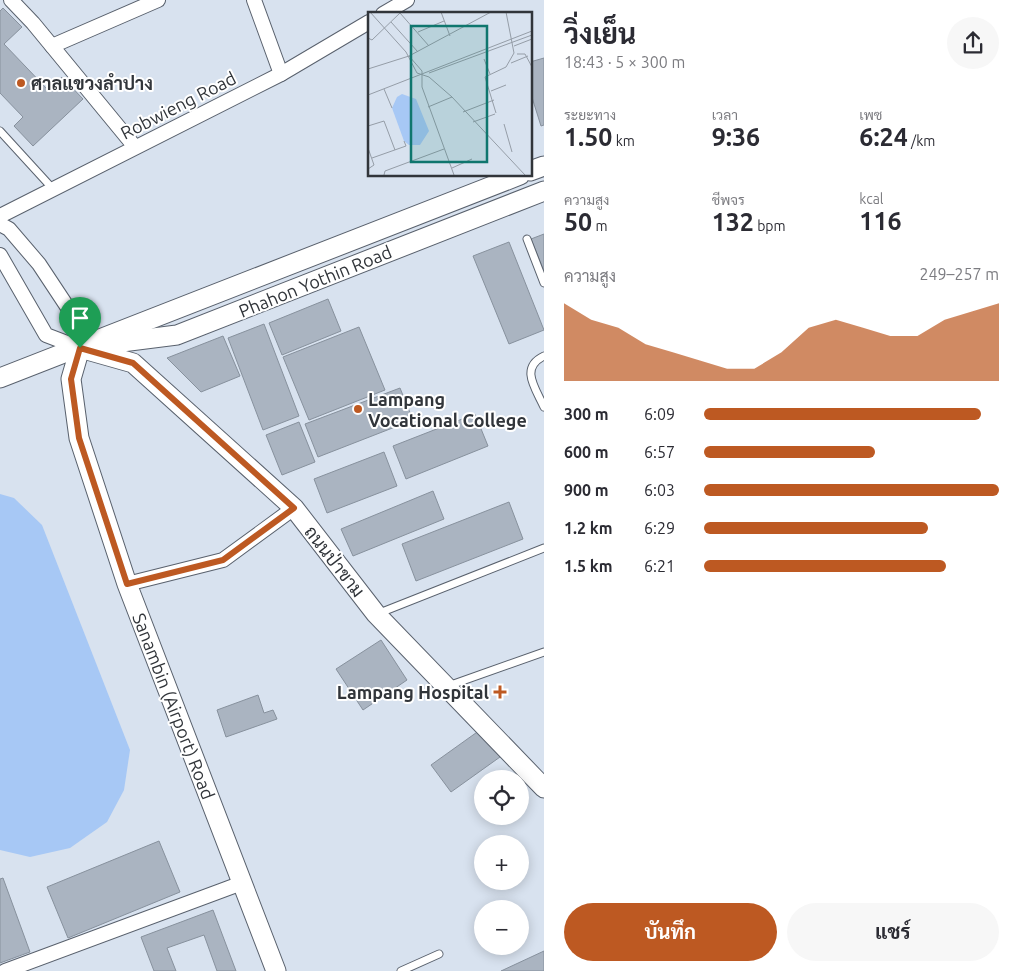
<!DOCTYPE html>
<html lang="th">
<meta charset="utf-8">
<style>
body{margin:0;font-family:Ubuntu,Sarabun,sans-serif;background:#f7f7f7;color:#2b2b33;height:100vh;display:flex;flex-direction:column;font-size:19px;white-space:nowrap}
*{box-sizing:border-box;margin:0}
p{font-size:16px;color:#7c7c81}
.icon{flex:none;width:28px;height:28px;fill:none;stroke:currentColor;stroke-width:2;stroke-linecap:round;stroke-linejoin:round}
.map{position:relative;flex:1;overflow:hidden}
.side{display:flex;flex-direction:column;background:#fff;width:475px}
.side>*{flex:none}
.tools{position:absolute;left:474px;top:770px;display:grid;gap:10px}
.tools a{display:grid;place-items:center;width:55px;height:55px;border-radius:50%;background:#fff;box-shadow:0 2px 12px #0003;font-size:25px}
.pin{position:absolute;display:grid;place-items:center;width:42px;height:42px;color:#fff;margin:-51px -21px;border-radius:50% 50% 50% 0;rotate:-45deg;box-shadow:0 0 5px #0007}
.pin .icon{rotate:45deg}
.round{display:grid;place-items:center;flex:none;width:52px;height:52px;border-radius:26px;background:#f7f7f7}
.overview{display:flex;align-items:center;justify-content:space-between;height:85px;padding:0 20px}
h1{font-size:28px;font-weight:700;line-height:38px}
.figures{display:grid;grid-template-columns:repeat(3,1fr);gap:8px;height:85px;padding:5px 20px}
.figures div{display:grid;align-content:center}
.figures b{font-size:25px;font-weight:700}
.figures small{font-size:14px;font-weight:400}
.figures p{font-size:14px}
.chart{height:140px;padding:10px 20px}
.chart p{display:flex;justify-content:space-between}
.chart svg{width:100%;height:90px;margin-top:5px;fill:#bd5922;opacity:.7}
.action{display:flex;gap:10px;margin-top:auto;padding:10px 20px}
.action a{flex:1;height:58px;border-radius:30px;background:#bd5922;color:#fff;font-size:20px;font-weight:700;line-height:58px;text-align:center}
.action a+a{background:#f7f7f7;color:#2b2b33}
ul{padding:0 20px;list-style:none;font-size:16px}
li{display:grid;grid-template-columns:80px 60px 1fr;align-items:center;height:38px}
li i{height:12px;border-radius:6px;background:#bd5922}
main{display:flex;flex:1;min-height:0}
.map>svg:first-child{display:block}
</style>
<main>
<div class="map">
<svg width="544" height="971" viewBox="0 0 544 971">
<rect width="100%" height="100%" fill="#d8e2ef"/>
<!-- green -->
<path fill="#a7c8f5" d="M 0,494 L 14,498 L 42,525 L 130,750 L 124,790 L 107,822 L 70,848 L 30,857 L 0,850 Z"/>
<!-- building -->
<g fill="#aab4c1" stroke="#87919d">
<path d="M 3,8 L 22,27 L 4,44 L 48,90 L 62,77 L 83,99 L 33,146 L 14,126 L 23,117 L 0,93 L 0,11 Z"/>
<path d="M 544,58 L 544,125 L 541,126 L 530,91 L 530,62 Z"/>
<path d="M 544,234 L 544,271 L 531,239 Z"/>
<path d="M 509,242 L 544,330 L 509,344 L 473,256 Z"/>
<path d="M 328,299 L 341,331 L 282,355 L 269,323 Z"/>
<path d="M 264,324 L 299,416 L 263,430 L 228,338 Z"/>
<path d="M 359,327 L 385,390 L 309,420 L 283,357 Z"/>
<path d="M 223,336 L 240,376 L 201,392 L 167,358 Z"/>
<path d="M 400,388 L 413,420 L 318,457 L 305,424 Z"/>
<path d="M 475,414 L 488,446 L 406,479 L 393,446 Z"/>
<path d="M 299,422 L 315,462 L 282,475 L 266,435 Z"/>
<path d="M 384,452 L 397,486 L 327,513 L 314,479 Z"/>
<path d="M 433,491 L 444,519 L 353,556 L 341,529 Z"/>
<path d="M 509,502 L 523,539 L 416,581 L 402,544 Z"/>
<path d="M 381,640 L 407,680 L 363,710 L 336,669 Z"/>
<path d="M 258,695 L 264,713 L 273,710 L 277,719 L 226,737 L 217,710 Z"/>
<path d="M 480,730 L 500,757 L 451,792 L 431,765 Z"/>
<path d="M 159,841 L 180,892 L 68,938 L 47,887 Z"/>
<path d="M 3,878 L 30,952 L 0,963 L 0,879 Z"/>
<path d="M 213,910 L 236,971 L 217,971 L 204,935 L 167,948 L 176,971 L 154,971 L 141,937 Z"/>
<path d="M 544,951 L 544,971 L 501,971 Z"/>
</g>
<g fill="none" stroke-linecap="round" stroke-linejoin="round">
<defs>
<g id="lane">
<path d="M 0,131 L 53,189"/>
<path d="M 527,239 L 544,283"/>
<path d="M 544,356 C 519,368 536,389 544,407"/>
<path d="M 377,614 L 544,548"/>
<path d="M 448,686 L 544,652"/>
<path d="M 401,971 L 439,954"/>
</g>
<g id="street">
<path d="M 11,0 L 33,23 L 135,147"/>
<path d="M 254,0 L 281,74"/>
<path d="M 383,14 L 407,0"/>
<path d="M 52,46 L 158,0"/>
<path d="M 0,216 L 281,74 L 369,22"/>
<path d="M 0,224 L 9,229 L 39,264 L 80,326 L 80,348 L 46,335 L 0,255"/>
<path d="M 127,584 L 223,560 L 294,508"/>
<path d="M 5,971 L 242,883"/>
</g>
<g id="secondary">
<path d="M 530,171 L 544,166"/>
<path d="M 106,344 L 177,335 L 544,191"/>
<path d="M 80,348 L 71,379 L 79,438 L 127,584 L 276,971"/>
<path d="M 80,348 L 133,363 L 294,508 L 376,614 L 544,788"/>
<path d="M 0,378 L 520,175"/>
</g>
</defs>
<!-- lane casing -->
<use href="#lane" stroke="#59616d" stroke-width="9"/>
<!-- street casing -->
<use href="#street" stroke="#59616d" stroke-width="16"/>
<!-- secondary casing -->
<use href="#secondary" stroke="#59616d" stroke-width="21"/>
<!-- lane -->
<use href="#lane" stroke="#fff" stroke-width="7"/>
<!-- street -->
<use href="#street" stroke="#fff" stroke-width="14"/>
<!-- secondary -->
<use href="#secondary" stroke="#fff" stroke-width="19"/>
</g>
<g fill="none" stroke-linecap="round" stroke-linejoin="round">
<defs>
<path id="route" d="M 80,348 L 133,363 L 294,508 L 223,560 L 127,584 L 79,438 L 71,379 Z"/>
</defs>
<!-- route casing -->
<use href="#route" stroke="#fff" stroke-width="10"/>
<!-- route -->
<use href="#route" stroke="#bd5922" stroke-width="6"/>
</g>
<!-- markers -->
<g fill="#bd5922" stroke="#fff" stroke-width="2">
<circle cx="21" cy="83" r="5"/>
<circle cx="358" cy="409" r="5"/>
<path d="M497.5 684.5h5v5h5v5h-5v5h-5v-5h-5v-5h5z"/>
</g>
<g text-anchor="middle" dominant-baseline="central" stroke-width="4" stroke-linejoin="round" paint-order="stroke">
<!-- poi labels -->
<g font-size="18" font-weight="bold" fill="#31353a" stroke="#fff" text-anchor="start">
<text x="31" y="83">ศาลแขวงลำปาง</text>
<text x="368" y="399">Lampang<tspan x="368" dy="21">Vocational College</tspan></text>
<text x="489" y="692" text-anchor="end">Lampang Hospital</text>
</g>
<!-- street labels -->
<g font-size="18" fill="#31353a" stroke="#fff">
<text transform="translate(178 105) rotate(-27)">Robwieng Road</text>
<text transform="translate(315 281) rotate(-22)">Phahon Yothin Road</text>
<text transform="translate(335 561) rotate(52)">ถนนป่าขาม</text>
<text transform="translate(174 706) rotate(69)">Sanambin (Airport) Road</text>
</g>
</g>
<!-- overview -->
<g transform="translate(368 12)">
<rect width="164" height="164" fill="#d8e2ef"/>
<path d="M 34,82 L 48,87 L 61,119 L 52,133 L 41,133 L 36,129 L 24,96 L 29,85 Z" fill="#a7c8f5"/>
<path fill="none" stroke="#959da7" stroke-width="1" d="M 2,0 L 38,40 L 49,61 L 61,65 L 84,85 L 157,163M 73,0 L 82,24M 138,0 L 146,41M 32,1 L 61,34M 23,10 L 50,40M 50,20 L 76,9M 0,26 L 4,28 L 33,0M 146,34 L 164,27M 149,42 L 157,42 L 164,55M 41,44 L 54,59 L 54,75 L 86,163M 116,47 L 122,62M 143,51 L 160,44M 0,57 L 41,44 L 123,0M 61,61 L 164,23M 16,77 L 24,96M 123,79 L 138,73M 0,83 L 164,19M 60,95 L 84,85M 95,100 L 126,88M 128,101 L 117,65 L 138,55 L 146,41M 105,110 L 127,102M 136,112 L 144,140M 0,114 L 16,109 L 27,138M 0,136 L 6,153 L 0,157M 4,146 L 38,134 L 36,129M 84,156 L 104,147M 16,163 L 17,159 L 76,137"/>
<path fill="#0f766e" fill-opacity="0.15" stroke="#0f766e" stroke-width="2.5" d="M 43,14 L 119,14 L 119,150 L 43,150 Z"/>
<rect width="164" height="164" fill="none" stroke="#31353a" stroke-width="2.5"/>
</g>
</svg>
<div class="tools">
<a><svg class="icon" aria-label="locate" viewBox="0 0 24 24"><circle cx="12" cy="12" r="6"/><path d="M12 2v4M12 18v4M2 12h4M18 12h4"/></svg></a>
<a>+</a>
<a>−</a>
</div>
<div class="pin" style="left:80px;top:348px;background:#1e9e55"><svg class="icon" aria-label="arrive" viewBox="0 0 24 24"><path d="M6 21V4h12l-3 4 3 4H6"/></svg></div>
</div>
<section class="side">
<div class="overview"><div><h1>วิ่งเย็น</h1><p>18:43 · 5 × 300 m</p></div><a class="round"><svg class="icon" aria-label="share" viewBox="0 0 24 24"><path d="M12 15V3M7 8l5-5 5 5M5 13v7h14v-7"/></svg></a></div>
<div class="figures">
<div><p>ระยะทาง</p><b>1.50<small> km</small></b></div>
<div><p>เวลา</p><b>9:36</b></div>
<div><p>เพซ</p><b>6:24<small> /km</small></b></div>
</div>
<div class="figures">
<div><p>ความสูง</p><b>50<small> m</small></b></div>
<div><p>ชีพจร</p><b>132<small> bpm</small></b></div>
<div><p>kcal</p><b>116</b></div>
</div>
<div class="chart"><p><span>ความสูง</span>249–257 m</p>
<svg viewBox="0 0 160 44" preserveAspectRatio="none"><path d="M0 44V6L10 14L20 18L30 26L40 30L50 34L60 38L70 38L80 30L90 18L100 14L110 18L120 22L130 22L140 14L150 10L160 6V44z"/></svg>
</div>
<ul>
<li><b>300 m</b>6:09<i style="width:94%"></i></li>
<li><b>600 m</b>6:57<i style="width:58%"></i></li>
<li><b>900 m</b>6:03<i style="width:100%"></i></li>
<li><b>1.2 km</b>6:29<i style="width:76%"></i></li>
<li><b>1.5 km</b>6:21<i style="width:82%"></i></li>
</ul>
<div class="action"><a>บันทึก</a><a>แชร์</a></div>
</section>
</main>
